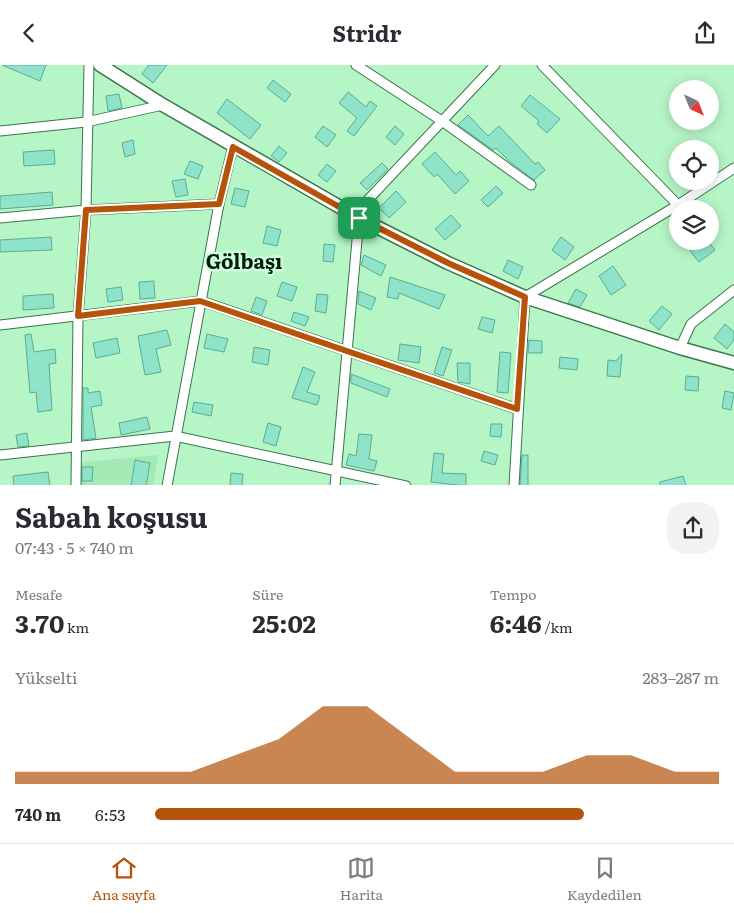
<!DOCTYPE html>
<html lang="tr">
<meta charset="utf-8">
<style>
body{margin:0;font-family:Literata,serif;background:#f2f2f3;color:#2b2b33;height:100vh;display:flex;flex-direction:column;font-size:19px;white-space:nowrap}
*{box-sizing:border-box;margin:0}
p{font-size:16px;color:#7c7c81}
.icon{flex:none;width:28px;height:28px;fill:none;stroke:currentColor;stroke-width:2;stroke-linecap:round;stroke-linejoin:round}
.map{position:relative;height:420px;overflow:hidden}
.side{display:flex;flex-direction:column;background:#fff;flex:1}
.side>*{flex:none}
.needle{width:32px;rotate:137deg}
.buttons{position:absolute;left:669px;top:15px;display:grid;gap:10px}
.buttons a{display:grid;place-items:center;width:50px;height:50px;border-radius:50%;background:#fff;box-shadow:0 2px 12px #0003;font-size:25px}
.pin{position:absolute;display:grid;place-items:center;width:42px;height:42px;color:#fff;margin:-21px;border-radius:10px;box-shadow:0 2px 8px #0006}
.round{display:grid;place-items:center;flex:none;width:52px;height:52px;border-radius:20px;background:#f2f2f3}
.summary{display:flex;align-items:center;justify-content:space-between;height:85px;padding:0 15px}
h1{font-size:28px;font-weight:700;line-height:38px}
.metrics{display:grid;grid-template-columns:repeat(3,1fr);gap:8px;height:85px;padding:5px 15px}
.metrics div{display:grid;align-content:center}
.metrics b{font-size:25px;font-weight:700}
.metrics small{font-size:14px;font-weight:400}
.metrics p{font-size:14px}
.chart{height:140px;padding:10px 15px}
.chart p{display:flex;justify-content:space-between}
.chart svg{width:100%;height:90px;margin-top:5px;fill:#b45309;opacity:.7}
ul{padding:0 15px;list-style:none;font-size:16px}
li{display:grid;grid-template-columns:80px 60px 1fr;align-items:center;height:38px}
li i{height:12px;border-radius:6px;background:#b45309}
header{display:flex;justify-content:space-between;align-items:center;height:65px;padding:0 15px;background:#fff;font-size:22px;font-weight:700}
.tab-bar{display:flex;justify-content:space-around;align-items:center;height:70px;border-top:1px solid #e1e1e2;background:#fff;font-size:14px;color:#7c7c81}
.tab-bar a{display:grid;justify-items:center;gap:2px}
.tab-bar .selected{color:#b45309}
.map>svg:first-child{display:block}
</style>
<header><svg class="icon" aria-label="back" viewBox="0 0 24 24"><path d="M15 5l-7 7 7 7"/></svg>Stridr<svg class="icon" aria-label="share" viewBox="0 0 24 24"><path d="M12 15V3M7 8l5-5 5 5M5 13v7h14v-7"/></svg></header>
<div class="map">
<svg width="734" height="421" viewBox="0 0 734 421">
<rect width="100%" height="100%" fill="#b6f5c6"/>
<!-- built -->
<path fill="#a5eab6" d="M 158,390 L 153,420 L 72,421 L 73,398 Z"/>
<!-- building -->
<g fill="#8fe3c8" stroke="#5aad94">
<path d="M 2,0 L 46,0 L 40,16 Z"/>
<path d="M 149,0 L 167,0 L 153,18 L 142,9 Z"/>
<path d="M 273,15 L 291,29 L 285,37 L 267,23 Z"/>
<path d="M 348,27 L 366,42 L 370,36 L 377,41 L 354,71 L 347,66 L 357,53 L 339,38 Z"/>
<path d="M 119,29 L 122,43 L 108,46 L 106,31 Z"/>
<path d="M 530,30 L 560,54 L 547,68 L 537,59 L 539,56 L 521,41 Z"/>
<path d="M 227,34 L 261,60 L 250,74 L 217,48 Z"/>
<path d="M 468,50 L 488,71 L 499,61 L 535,99 L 538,97 L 545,105 L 534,115 L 509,96 L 496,83 L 493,85 L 458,60 Z"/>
<path d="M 323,61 L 336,70 L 327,82 L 315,72 Z"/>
<path d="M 395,61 L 404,69 L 395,80 L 386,72 Z"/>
<path d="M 133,75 L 135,89 L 125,92 L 122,78 Z"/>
<path d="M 279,81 L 287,88 L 279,97 L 271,91 Z"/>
<path d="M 54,85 L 55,99 L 24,101 L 23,87 Z"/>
<path d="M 435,87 L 456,110 L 460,106 L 469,116 L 455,129 L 437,109 L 434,112 L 422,99 Z"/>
<path d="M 190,96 L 203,101 L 198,114 L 184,109 Z"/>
<path d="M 382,98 L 388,104 L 367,125 L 360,118 Z"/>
<path d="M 327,99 L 336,106 L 327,117 L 318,110 Z"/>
<path d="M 185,114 L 188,130 L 176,132 L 172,116 Z"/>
<path d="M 496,121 L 503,128 L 488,142 L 481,135 Z"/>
<path d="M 235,123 L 249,126 L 245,142 L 231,139 Z"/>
<path d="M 396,126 L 406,137 L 389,153 L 379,143 Z"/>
<path d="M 52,127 L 53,140 L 0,144 L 0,131 Z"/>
<path d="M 451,150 L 461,161 L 445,175 L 435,164 Z"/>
<path d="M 267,161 L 281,165 L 277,181 L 263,178 Z"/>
<path d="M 51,172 L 52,185 L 0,187 L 0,175 Z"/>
<path d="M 561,172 L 574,182 L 565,195 L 552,185 Z"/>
<path d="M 703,176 L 708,176 L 715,185 L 699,197 L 690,186 Z"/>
<path d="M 324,179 L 335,180 L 333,197 L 323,196 Z"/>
<path d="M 364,190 L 386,200 L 381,211 L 361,200 Z"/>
<path d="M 508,195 L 523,202 L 518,214 L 503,206 Z"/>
<path d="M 613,201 L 626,220 L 611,230 L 599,211 Z"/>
<path d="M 390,212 L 445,230 L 439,244 L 399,228 L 398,234 L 387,232 Z"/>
<path d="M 154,216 L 155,233 L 140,234 L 139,217 Z"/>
<path d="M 282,217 L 297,222 L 292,236 L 277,231 Z"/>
<path d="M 121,222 L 123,235 L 108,237 L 106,224 Z"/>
<path d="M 576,224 L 587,230 L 580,242 L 568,238 Z"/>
<path d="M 359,226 L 376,233 L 371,245 L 358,239 Z"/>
<path d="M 53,229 L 54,243 L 23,245 L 23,231 Z"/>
<path d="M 317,229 L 328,230 L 326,248 L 315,246 Z"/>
<path d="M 256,232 L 267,236 L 262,250 L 251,246 Z"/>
<path d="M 662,241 L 672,249 L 659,265 L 649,256 Z"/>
<path d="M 294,247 L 309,252 L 305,261 L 291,256 Z"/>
<path d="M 482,252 L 495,255 L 492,268 L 478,264 Z"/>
<path d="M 725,259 L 734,267 L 734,275 L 727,284 L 714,273 Z"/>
<path d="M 167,265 L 171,280 L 156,284 L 161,307 L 145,310 L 138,271 Z"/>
<path d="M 31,269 L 34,287 L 55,284 L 56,298 L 49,299 L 52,345 L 38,347 L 36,327 L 30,328 L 25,270 Z"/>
<path d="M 207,269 L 228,274 L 224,287 L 204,283 Z"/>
<path d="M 117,273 L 120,288 L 96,293 L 93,278 Z"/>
<path d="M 529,275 L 542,276 L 542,288 L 528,288 Z"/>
<path d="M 400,279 L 421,282 L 419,298 L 398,295 Z"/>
<path d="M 254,282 L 270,285 L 268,300 L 252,297 Z"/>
<path d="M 442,282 L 452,285 L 443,311 L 434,308 Z"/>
<path d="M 500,287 L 511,288 L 508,328 L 497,327 Z"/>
<path d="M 622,289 L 620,312 L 607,311 L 608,295 L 616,296 Z"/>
<path d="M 560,292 L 578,294 L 577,305 L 559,303 Z"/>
<path d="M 457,298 L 470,298 L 470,319 L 458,317 Z"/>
<path d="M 303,302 L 315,307 L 307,327 L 320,331 L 317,340 L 292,333 Z"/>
<path d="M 351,309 L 390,324 L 387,332 L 351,318 Z"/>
<path d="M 686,311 L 699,312 L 698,326 L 685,325 Z"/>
<path d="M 83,323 L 88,323 L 88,328 L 100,326 L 102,340 L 91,342 L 96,373 L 83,375 Z"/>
<path d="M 725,326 L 734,328 L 731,345 L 722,343 Z"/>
<path d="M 194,337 L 213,340 L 211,351 L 192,347 Z"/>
<path d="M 147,352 L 150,364 L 121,370 L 119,358 Z"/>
<path d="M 268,358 L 281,362 L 276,381 L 263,377 Z"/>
<path d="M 491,359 L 502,359 L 501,372 L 490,371 Z"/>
<path d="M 27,368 L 29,381 L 18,382 L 16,370 Z"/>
<path d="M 359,369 L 372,370 L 369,394 L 377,396 L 374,406 L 346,400 L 349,389 L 356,391 Z"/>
<path d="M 484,386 L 498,390 L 495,400 L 481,396 Z"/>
<path d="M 434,388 L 444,389 L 442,408 L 466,409 L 466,421 L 431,417 Z"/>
<path d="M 522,390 L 528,390 L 528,421 L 520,421 Z"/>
<path d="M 135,395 L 150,398 L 146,421 L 131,421 Z"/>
<path d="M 82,402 L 93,402 L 92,416 L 82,416 Z"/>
<path d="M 48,407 L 50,421 L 14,421 L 13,411 Z"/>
<path d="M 231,408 L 243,409 L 242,421 L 230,421 Z"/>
<path d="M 683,411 L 686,421 L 660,421 L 660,417 Z"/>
</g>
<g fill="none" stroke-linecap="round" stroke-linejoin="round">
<defs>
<g id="street">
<path d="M 356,0 L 442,56 L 531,120"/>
<path d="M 542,0 L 678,140"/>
<path d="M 0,66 L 86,57 L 163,40"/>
<path d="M 0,153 L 86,145 L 219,139"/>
<path d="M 0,260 L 201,236 L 517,344"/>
<path d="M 680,283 L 691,259 L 734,225"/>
<path d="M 0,390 L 175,371 L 406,421"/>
<path d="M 76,421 L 78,251 L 86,145 L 89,0"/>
<path d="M 167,421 L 219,139 L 233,81"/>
<path d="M 335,421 L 359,153 L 365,138 L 495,0"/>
<path d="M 514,421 L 525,232 L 678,140 L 734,103"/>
</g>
<path id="secondary" d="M 100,0 L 163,40 L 359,153 L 448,198 L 525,232 L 680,283 L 734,298"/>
</defs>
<!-- street casing -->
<use href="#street" stroke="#3a754c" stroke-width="11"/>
<!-- secondary casing -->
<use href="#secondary" stroke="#3a754c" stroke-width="15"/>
<!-- street -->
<use href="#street" stroke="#fff" stroke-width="9"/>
<!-- secondary -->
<use href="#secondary" stroke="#fff" stroke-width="12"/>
</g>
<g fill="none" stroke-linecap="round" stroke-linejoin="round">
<defs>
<path id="route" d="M 233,82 L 359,153 L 448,198 L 525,232 L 517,344 L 200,236 L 78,251 L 86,145 L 219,139 Z"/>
</defs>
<!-- route casing -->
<use href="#route" stroke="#fff" stroke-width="10"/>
<!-- route -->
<use href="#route" stroke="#b45309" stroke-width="6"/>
</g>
<g text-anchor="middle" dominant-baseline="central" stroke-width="5" stroke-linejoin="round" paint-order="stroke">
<!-- district labels -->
<g font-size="20" font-weight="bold" fill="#031b0a" stroke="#cdffd9">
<text x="244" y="195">Gölbaşı</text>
</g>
</g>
</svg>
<div class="buttons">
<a><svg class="needle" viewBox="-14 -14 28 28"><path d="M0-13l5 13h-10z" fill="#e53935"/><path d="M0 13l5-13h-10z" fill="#7c7c81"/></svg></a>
<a><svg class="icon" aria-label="locate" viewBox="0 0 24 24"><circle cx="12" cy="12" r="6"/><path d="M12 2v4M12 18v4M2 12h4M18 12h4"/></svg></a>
<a><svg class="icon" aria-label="layers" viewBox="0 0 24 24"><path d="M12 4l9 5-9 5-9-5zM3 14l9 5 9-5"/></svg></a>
</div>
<div class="pin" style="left:359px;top:153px;background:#1e9e55"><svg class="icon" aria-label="arrive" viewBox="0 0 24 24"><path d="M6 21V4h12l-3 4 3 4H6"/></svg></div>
</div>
<section class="side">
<div class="summary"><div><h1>Sabah koşusu</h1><p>07:43 · 5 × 740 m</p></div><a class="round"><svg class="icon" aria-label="share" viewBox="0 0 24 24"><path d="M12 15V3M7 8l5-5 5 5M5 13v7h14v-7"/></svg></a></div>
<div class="metrics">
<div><p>Mesafe</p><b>3.70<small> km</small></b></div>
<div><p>Süre</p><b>25:02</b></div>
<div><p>Tempo</p><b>6:46<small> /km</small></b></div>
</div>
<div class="chart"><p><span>Yükselti</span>283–287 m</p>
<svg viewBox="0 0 160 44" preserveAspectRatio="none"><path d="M0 44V38L10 38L20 38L30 38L40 38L50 30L60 22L70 6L80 6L90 22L100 38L110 38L120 38L130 30L140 30L150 38L160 38V44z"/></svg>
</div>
<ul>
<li><b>740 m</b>6:53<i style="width:76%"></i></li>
</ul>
</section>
<nav class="tab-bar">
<a class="selected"><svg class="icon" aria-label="home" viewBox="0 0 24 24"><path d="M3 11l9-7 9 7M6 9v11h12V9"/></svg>Ana sayfa</a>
<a><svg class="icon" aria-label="map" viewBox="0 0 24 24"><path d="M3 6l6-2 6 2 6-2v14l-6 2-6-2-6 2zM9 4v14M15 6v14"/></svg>Harita</a>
<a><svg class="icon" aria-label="saved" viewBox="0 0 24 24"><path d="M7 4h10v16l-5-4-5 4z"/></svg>Kaydedilen</a>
</nav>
